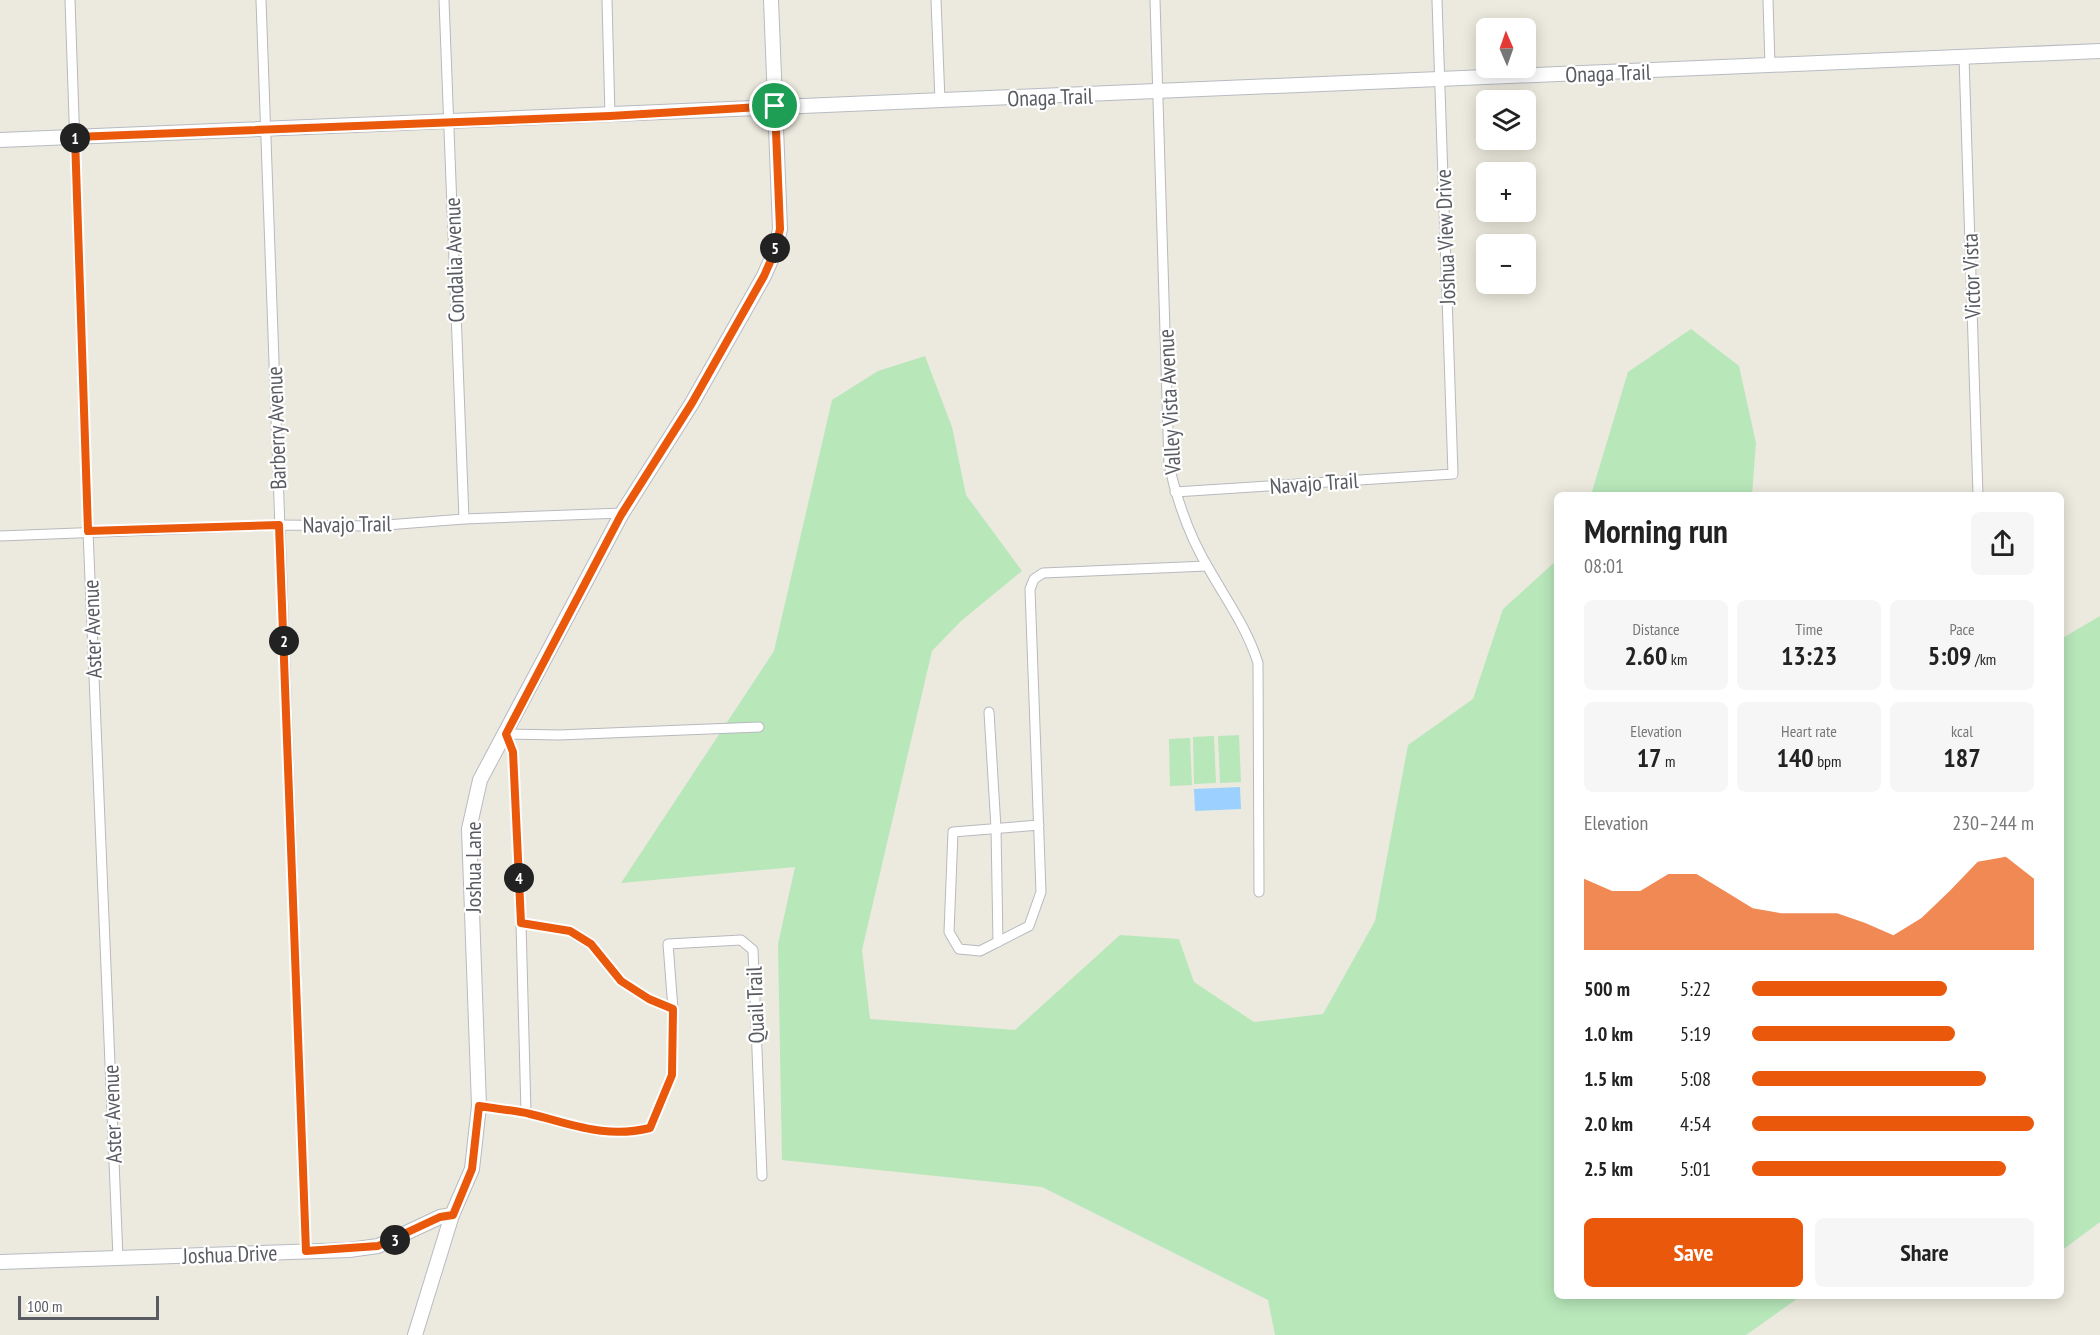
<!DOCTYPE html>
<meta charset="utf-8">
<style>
body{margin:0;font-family:"PT Sans Narrow",sans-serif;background:#f6f6f6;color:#222;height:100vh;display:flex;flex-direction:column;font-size:22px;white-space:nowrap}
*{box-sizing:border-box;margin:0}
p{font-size:20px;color:#767676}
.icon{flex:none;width:33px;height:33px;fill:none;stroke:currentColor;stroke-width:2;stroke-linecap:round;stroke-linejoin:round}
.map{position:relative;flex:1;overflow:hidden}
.side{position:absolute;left:1554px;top:492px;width:510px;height:807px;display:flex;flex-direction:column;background:#fff;border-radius:9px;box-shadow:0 3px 15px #0003}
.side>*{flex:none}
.needle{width:39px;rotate:358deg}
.buttons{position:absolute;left:1476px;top:18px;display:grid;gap:12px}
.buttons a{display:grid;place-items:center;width:60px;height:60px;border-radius:9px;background:#fff;box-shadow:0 3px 15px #0003;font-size:30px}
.scale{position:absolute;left:18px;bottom:15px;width:141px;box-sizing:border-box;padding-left:6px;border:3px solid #585b61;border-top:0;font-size:16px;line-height:21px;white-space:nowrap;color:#585b61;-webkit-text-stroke:4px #fff;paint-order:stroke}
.pin{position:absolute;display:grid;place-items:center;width:51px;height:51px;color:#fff;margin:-26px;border:3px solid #fff;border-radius:50%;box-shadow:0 2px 6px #0007}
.km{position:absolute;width:30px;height:30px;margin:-15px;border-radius:50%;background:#222;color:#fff;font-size:16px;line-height:30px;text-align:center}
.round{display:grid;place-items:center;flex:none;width:63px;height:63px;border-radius:9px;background:#f6f6f6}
.head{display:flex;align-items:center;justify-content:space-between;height:102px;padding:0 30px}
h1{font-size:33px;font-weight:600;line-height:45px}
.metrics{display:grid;grid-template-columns:repeat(3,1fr);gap:9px;height:102px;padding:6px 30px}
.metrics div{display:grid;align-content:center;border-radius:9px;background:#f6f6f6;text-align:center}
.metrics b{font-size:26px;font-weight:600}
.metrics small{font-size:16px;font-weight:400}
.metrics p{font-size:16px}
.chart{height:168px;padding:12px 30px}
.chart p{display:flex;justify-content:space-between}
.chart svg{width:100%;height:108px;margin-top:6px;fill:#ea580c;opacity:.7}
.cta{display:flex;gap:12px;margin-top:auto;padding:12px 30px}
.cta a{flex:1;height:69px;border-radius:9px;background:#ea580c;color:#fff;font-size:24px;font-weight:600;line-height:69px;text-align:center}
.cta a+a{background:#f6f6f6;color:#222}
ul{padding:0 30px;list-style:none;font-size:20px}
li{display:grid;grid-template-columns:96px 72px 1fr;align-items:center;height:45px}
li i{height:15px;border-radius:8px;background:#ea580c}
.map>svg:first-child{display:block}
</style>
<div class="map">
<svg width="2100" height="1335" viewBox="0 0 2100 1335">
<rect width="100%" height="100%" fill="#eceade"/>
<!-- green -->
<g fill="#b8e7ba">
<path d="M 1691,329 L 1739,366 L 1756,443 L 1752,495 L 1591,495 L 1628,372 Z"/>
<path d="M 925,356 L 952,427 L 966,495 L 1022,571 L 961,621 L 932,651 L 862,950 L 870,1019 L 1015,1030 L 1120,935 L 1179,939 L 1194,982 L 1254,1022 L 1323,1014 L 1375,921 L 1408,745 L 1473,699 L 1503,609 L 1557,560 L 1557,1296 L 1801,1296 L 1746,1335 L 1275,1335 L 1268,1300 L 1042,1187 L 782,1160 L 778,944 L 795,867 L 621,883 L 774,651 L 832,400 L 878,371 Z"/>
<path d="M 2100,616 L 2100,1222 L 2065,1248 L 2061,1248 L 2061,639 Z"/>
<path d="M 1239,735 L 1241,782 L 1220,783 L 1218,736 Z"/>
<path d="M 1214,736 L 1216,783 L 1194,784 L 1193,737 Z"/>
<path d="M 1190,738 L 1192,785 L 1170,786 L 1169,739 Z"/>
</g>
<!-- water -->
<path fill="#9cd0ff" d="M 1240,787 L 1241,809 L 1195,811 L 1194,789 Z"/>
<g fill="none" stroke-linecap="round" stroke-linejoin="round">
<defs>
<g id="street">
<path d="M 70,0 L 88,531 L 118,1258"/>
<path d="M 261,0 L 306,1252"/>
<path d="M 444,0 L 464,519"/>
<path d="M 607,0 L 610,116"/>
<path d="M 936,0 L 940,101"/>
<path d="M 1155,0 L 1169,465 C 1177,500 1190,538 1209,569 C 1227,601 1247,628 1258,663 L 1259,892"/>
<path d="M 1768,0 L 1770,66"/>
<path d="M 1964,57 L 1978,495"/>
<path d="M 1175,492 L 1453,474 L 1437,0"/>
<path d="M 0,536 L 279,525 L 373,526 L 464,519 L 622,513"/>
<path d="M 989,712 L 996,828 L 998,942"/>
<path d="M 1039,825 L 953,832 L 949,932 L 959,949 L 980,951 L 1029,926 L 1041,892 L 1030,589 L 1034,579 L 1043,573 L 1207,566"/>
<path d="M 521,923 L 570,931 L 591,944 L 621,981 L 649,999 L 673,1009"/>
<path d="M 479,1106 L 526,1113 L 521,923 L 513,752 L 506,734 L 559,735 L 759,727"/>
<path d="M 526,1113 C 570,1124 605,1139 650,1128 L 672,1075 L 673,1009 L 668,944 L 741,940 L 753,950 L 762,1176"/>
</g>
<g id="secondary">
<path d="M 0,140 L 2100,51"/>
<path d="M 0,1262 L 349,1250 L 378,1246 L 440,1217 L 452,1215"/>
<path d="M 415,1335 L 452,1215 L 472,1169 L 479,1106 L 469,829 L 480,780 L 621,515 L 692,403 L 764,276 L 775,251 L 780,229 L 771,0"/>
</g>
</defs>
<!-- street casing -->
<use href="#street" stroke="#b7b9bf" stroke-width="11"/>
<!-- secondary casing -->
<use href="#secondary" stroke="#b7bbc2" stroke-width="16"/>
<!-- street -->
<use href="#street" stroke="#fff" stroke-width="9"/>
<!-- secondary -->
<use href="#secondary" stroke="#fff" stroke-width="14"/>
</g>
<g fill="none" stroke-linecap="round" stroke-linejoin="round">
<defs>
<path id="route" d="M 775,106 L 780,229 L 775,251 L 764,276 L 692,403 L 621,515 L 506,734 L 513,752 L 521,923 L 570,931 L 591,944 L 621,981 L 649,999 L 673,1009 L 672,1075 L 650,1128 C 605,1139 573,1124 530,1114 C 514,1110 496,1109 479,1106 L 472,1169 L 453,1215 L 440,1217 L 378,1246 L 306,1251 L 279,525 L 88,531 L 75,137 L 610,116 Z"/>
</defs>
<!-- route casing -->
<use href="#route" stroke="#fff" stroke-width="12"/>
<!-- route -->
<use href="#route" stroke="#ea580c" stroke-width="8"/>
</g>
<g text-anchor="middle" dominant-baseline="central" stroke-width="4.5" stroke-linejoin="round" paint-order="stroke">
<!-- street labels -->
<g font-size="22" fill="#585b61" stroke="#fff">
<text transform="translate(1608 73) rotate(-2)">Onaga Trail</text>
<text transform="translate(1050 97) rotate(-2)">Onaga Trail</text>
<text transform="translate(1445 237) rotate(-92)">Joshua View Drive</text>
<text transform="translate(454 260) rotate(-92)">Condalia Avenue</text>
<text transform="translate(1971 276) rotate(-92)">Victor Vista</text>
<text transform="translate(1169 402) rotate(-93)">Valley Vista Avenue</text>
<text transform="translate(276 428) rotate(-92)">Barberry Avenue</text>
<text transform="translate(1314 483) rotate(-4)">Navajo Trail</text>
<text transform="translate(347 524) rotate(-1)">Navajo Trail</text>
<text transform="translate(92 629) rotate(-92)">Aster Avenue</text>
<text transform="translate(473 867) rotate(-90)">Joshua Lane</text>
<text transform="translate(755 1005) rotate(-92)">Quail Trail</text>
<text transform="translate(112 1114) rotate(-92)">Aster Avenue</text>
<text transform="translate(230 1254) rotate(-2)">Joshua Drive</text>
</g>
</g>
</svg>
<div class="buttons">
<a><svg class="needle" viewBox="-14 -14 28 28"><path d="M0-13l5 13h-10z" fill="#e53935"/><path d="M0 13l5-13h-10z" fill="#767676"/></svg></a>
<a><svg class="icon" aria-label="layers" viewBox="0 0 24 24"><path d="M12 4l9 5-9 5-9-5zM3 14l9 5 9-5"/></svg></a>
<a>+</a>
<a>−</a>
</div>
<div class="scale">100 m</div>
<div class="pin" style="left:775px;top:106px;background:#1e9e55"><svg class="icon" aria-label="arrive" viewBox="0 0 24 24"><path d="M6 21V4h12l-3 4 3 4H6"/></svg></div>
<b class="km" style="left:75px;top:138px">1</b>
<b class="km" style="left:284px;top:641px">2</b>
<b class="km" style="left:395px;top:1240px">3</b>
<b class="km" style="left:519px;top:878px">4</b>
<b class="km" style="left:775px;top:248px">5</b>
<section class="side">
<div class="head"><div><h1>Morning run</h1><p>08:01</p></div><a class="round"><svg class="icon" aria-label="share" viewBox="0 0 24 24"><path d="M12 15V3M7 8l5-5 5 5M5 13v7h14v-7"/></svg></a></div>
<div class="metrics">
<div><p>Distance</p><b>2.60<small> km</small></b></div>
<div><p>Time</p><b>13:23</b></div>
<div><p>Pace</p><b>5:09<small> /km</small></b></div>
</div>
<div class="metrics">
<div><p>Elevation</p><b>17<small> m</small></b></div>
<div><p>Heart rate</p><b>140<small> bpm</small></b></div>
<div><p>kcal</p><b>187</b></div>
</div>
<div class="chart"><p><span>Elevation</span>230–244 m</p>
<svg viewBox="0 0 160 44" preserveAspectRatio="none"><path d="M0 44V15L10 20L20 20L30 13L40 13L50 20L60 27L70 29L80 29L90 29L100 33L110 38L120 31L130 20L140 8L150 6L160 15V44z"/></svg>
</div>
<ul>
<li><b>500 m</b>5:22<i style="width:69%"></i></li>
<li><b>1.0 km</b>5:19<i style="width:72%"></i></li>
<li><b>1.5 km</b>5:08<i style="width:83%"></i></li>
<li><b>2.0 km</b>4:54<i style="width:100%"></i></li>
<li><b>2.5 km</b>5:01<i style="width:90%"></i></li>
</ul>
<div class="cta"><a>Save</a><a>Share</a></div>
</section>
</div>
